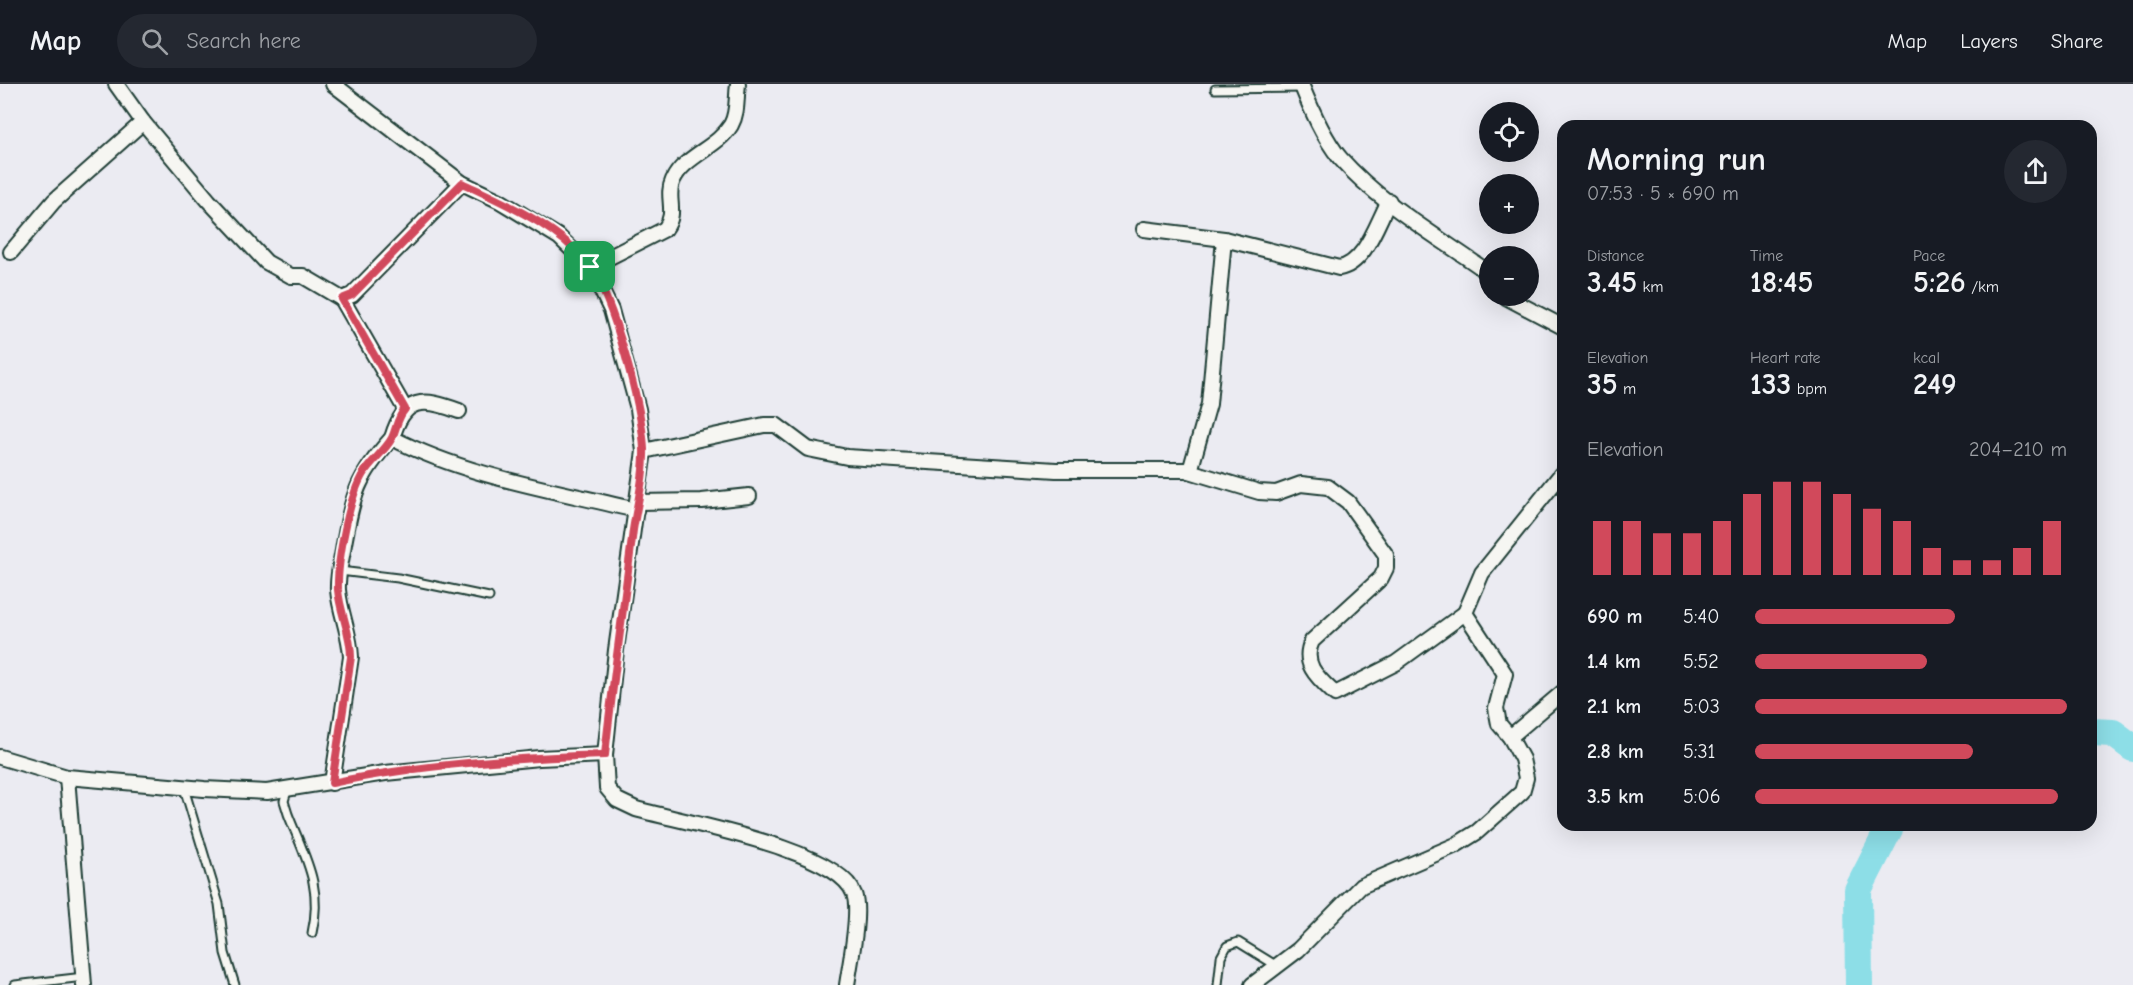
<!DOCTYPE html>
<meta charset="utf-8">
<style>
body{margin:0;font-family:"Comic Neue",sans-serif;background:#242831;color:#f1f3f6;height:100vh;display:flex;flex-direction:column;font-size:22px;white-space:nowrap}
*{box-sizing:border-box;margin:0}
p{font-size:20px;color:#9ea1a6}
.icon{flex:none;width:33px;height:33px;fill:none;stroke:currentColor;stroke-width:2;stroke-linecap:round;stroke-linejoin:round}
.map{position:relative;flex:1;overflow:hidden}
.sheet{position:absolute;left:1557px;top:36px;width:540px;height:711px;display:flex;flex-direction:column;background:#171b24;border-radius:18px;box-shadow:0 6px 24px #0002}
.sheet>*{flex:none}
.controls{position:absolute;left:1479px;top:18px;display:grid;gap:12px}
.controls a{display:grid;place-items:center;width:60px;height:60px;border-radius:50%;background:#171b24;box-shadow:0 6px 24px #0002;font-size:30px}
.pin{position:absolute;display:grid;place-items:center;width:51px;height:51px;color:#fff;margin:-26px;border-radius:12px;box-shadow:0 3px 9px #0006}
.round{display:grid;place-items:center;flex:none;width:63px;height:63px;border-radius:32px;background:#242831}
.overview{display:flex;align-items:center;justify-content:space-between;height:102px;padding:0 30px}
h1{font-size:33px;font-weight:600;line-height:45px}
.metrics{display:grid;grid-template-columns:repeat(3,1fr);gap:9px;height:102px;padding:6px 30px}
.metrics div{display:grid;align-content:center}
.metrics b{font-size:30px;font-weight:600}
.metrics small{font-size:16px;font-weight:400}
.metrics p{font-size:16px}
.chart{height:168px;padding:12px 30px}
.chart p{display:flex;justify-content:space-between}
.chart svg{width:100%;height:108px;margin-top:6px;stroke:#d1495b;stroke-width:6}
ul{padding:0 30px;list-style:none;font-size:20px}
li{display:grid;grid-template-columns:96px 72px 1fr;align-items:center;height:45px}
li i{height:15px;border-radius:8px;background:#d1495b}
header{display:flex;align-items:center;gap:36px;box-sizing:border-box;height:84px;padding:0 30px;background:#171b24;border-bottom:2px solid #363941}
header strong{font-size:28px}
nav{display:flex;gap:33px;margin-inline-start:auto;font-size:21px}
.search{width:420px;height:54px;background:#242831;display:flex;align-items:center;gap:15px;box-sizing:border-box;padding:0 21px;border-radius:33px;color:#9ea1a6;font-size:22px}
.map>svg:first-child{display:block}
</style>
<header>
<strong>Map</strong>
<div class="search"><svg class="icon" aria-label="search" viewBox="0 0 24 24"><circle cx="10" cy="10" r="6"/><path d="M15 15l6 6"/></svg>Search here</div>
<nav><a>Map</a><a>Layers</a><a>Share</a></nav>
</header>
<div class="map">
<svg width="2133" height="901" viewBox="0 0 2133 901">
<rect width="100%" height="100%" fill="#ebebf2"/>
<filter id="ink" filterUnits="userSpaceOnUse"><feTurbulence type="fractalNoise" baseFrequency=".0167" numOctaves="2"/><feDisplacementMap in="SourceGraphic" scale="12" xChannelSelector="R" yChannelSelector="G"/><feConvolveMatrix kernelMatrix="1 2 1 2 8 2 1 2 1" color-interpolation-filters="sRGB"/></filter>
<g filter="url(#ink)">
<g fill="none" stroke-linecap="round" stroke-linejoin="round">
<!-- river -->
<g stroke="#8ddee7" stroke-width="28">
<path d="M 2091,648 L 2113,649 L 2133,664"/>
<path d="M 1859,901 L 1858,806 L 1891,741"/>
</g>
<defs>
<g id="lane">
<path d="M 1215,5 L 1303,4"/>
<path d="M 340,487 L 398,494 L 489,513"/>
<path d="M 184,704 L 219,820 L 225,869 L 235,901"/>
<path d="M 287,707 L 284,717 L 288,730 C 305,774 323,801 312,849"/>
<path d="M 15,901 L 84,893"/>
<path d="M 1218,901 L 1221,873 L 1227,862 L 1238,858 L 1277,882"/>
</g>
<g id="street">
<path d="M 116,0 L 143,38 L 209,117 L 266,178 L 291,192 L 303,192 L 342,215 L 352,211 L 462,99"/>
<path d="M 333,0 L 462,99 L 500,117 L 559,153 L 590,183 L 611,226 L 638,325 L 644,367 L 616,566 L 605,671 L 607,704 L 617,716 L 636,725 C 681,738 839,765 854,810 C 861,827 850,880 847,901"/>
<path d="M 1301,0 C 1311,25 1323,53 1340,74 C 1379,118 1432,149 1479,182 L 1490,194"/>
<path d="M 1144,145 L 1224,155 L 1339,184 C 1365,180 1377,139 1389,117"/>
<path d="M 11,168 L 54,117 L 143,38"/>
<path d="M 590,183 L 665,145 C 678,128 665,113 673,96 C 684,72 717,64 731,41 C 738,29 736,14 738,0"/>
<path d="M 1504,212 L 1563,243"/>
<path d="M 342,215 L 405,325"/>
<path d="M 459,327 C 423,313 404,313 392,354 C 468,393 554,406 636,426"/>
<path d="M 644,367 L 764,341 L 776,341 L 808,365 L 847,373 L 1056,386 L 1186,386 L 1259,408 L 1276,409 L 1301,400 L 1328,403 L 1348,418 L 1386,471 L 1386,484 L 1381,494 L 1312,557 C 1301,580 1318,594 1335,610 L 1396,579 L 1465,529"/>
<path d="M 1190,387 L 1209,320 L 1224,155"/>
<path d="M 637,418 L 702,417 L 749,412"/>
<path d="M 1510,653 L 1563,608"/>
<path d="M 0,673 L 67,693 L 204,705 L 267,708 L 385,689 L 539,674 L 605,671"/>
<path d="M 67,693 L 84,901"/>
<path d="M 332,699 L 351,573 C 350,549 340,529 338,506 C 337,491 342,475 344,460 C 353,410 357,393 392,354"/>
<path d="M 1252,901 L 1298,866 L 1361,802 L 1456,761 L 1477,748 L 1522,708 L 1526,694 L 1522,675 L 1510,653 L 1499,640 L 1496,624 L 1505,590 L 1465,529 L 1482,489 L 1563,388"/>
</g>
</defs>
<!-- lane casing -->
<use href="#lane" stroke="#1f3d34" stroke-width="11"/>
<!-- street casing -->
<use href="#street" stroke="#1f3d34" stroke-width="18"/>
<!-- lane -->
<use href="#lane" stroke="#f6f6f2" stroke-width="7"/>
<!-- street -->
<use href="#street" stroke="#f6f6f2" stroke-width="14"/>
</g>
</g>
<g fill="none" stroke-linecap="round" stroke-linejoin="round" filter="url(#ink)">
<defs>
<path id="route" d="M 462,99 C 506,120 561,143 590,183 C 614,216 642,324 644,365 C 645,391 637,420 633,446 C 624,521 613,596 605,671 C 515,674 421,680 332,699 L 351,573 C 351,549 340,529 338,506 C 337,478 349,413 363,390 C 371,377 385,367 392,354 C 397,343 397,334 405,325 L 342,215 L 352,211 Z"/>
</defs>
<!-- route casing -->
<use href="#route" stroke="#fff" stroke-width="12"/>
<!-- route -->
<use href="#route" stroke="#d1495b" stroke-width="8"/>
</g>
</svg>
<div class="controls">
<a><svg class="icon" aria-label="locate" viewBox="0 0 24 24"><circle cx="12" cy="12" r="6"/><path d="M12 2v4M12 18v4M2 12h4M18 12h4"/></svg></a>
<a>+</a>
<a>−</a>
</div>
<div class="pin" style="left:590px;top:183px;background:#1e9e55"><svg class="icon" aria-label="arrive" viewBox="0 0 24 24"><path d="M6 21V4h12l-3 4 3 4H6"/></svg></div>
<section class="sheet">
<div class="overview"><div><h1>Morning run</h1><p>07:53 · 5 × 690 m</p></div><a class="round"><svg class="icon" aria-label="share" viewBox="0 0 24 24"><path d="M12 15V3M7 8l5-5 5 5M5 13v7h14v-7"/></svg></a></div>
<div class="metrics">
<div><p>Distance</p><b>3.45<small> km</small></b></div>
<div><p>Time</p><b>18:45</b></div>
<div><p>Pace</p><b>5:26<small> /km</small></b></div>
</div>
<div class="metrics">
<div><p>Elevation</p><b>35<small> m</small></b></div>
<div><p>Heart rate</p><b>133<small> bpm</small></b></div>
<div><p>kcal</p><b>249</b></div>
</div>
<div class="chart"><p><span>Elevation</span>204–210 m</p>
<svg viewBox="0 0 160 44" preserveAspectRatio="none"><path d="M5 44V22M15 44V22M25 44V27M35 44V27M45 44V22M55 44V11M65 44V6M75 44V6M85 44V11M95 44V17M105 44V22M115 44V33M125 44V38M135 44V38M145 44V33M155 44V22"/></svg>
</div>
<ul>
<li><b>690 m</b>5:40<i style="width:64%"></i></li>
<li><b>1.4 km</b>5:52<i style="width:55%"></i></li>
<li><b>2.1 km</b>5:03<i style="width:100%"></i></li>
<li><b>2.8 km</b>5:31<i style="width:70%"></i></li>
<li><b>3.5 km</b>5:06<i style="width:97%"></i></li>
</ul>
</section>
</div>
